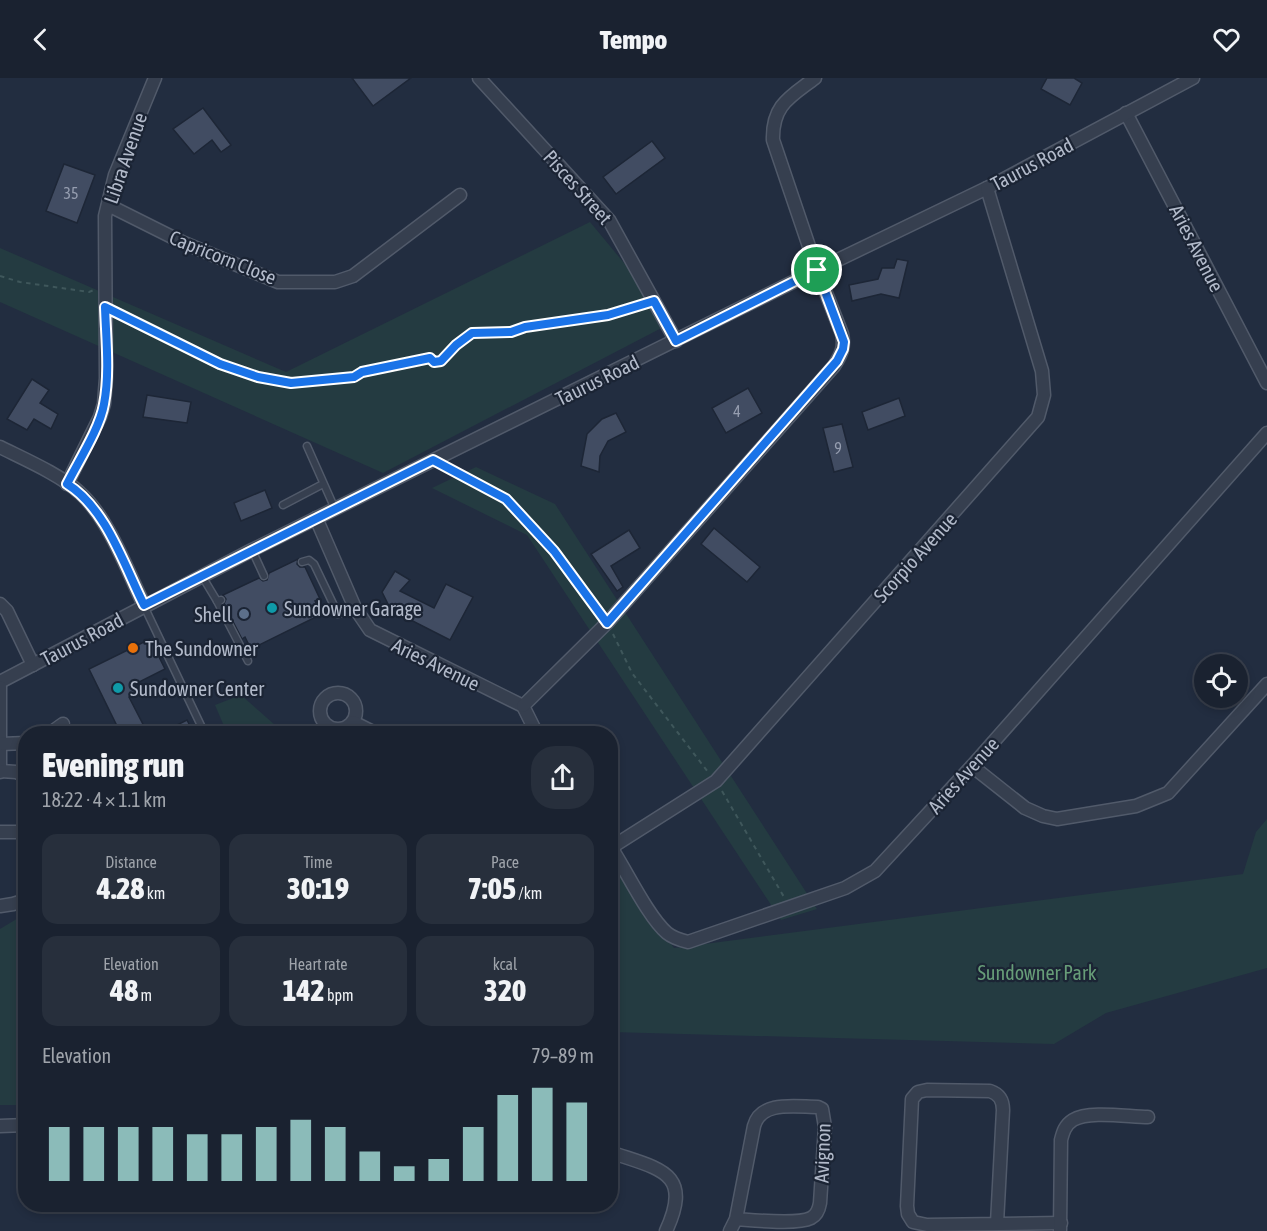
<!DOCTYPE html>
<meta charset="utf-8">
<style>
body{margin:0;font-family:"Asap Condensed",sans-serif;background:#272f3c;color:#f1f3f6;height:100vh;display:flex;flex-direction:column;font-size:22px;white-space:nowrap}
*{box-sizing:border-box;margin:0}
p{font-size:20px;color:#9fa4ab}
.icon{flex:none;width:33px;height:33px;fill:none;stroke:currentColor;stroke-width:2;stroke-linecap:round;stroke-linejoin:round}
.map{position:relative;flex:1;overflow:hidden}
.side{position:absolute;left:18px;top:648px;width:600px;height:486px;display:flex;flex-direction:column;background:#1a2230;border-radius:24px;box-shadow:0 3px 9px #0003,0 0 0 2px #383f4c}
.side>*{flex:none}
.buttons{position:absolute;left:1194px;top:576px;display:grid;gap:12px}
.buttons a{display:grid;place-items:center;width:54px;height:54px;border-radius:50%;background:#1a2230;box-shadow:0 3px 9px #0003,0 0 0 2px #383f4c;font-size:30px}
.pin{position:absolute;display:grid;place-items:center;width:51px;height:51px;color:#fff;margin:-26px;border:3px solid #fff;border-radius:50%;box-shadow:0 2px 6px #0007}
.round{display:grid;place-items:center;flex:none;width:63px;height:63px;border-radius:24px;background:#272f3c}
.overview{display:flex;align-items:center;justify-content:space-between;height:102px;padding:0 24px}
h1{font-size:33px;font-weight:800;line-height:45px}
.stats{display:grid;grid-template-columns:repeat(3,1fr);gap:9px;height:102px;padding:6px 24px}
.stats div{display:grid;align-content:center;border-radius:15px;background:#272f3c;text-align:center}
.stats b{font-size:30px;font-weight:800}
.stats small{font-size:16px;font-weight:400}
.stats p{font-size:16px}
.chart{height:168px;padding:12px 24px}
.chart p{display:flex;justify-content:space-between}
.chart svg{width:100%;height:108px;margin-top:6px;stroke:#8bbbb9;stroke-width:6}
header{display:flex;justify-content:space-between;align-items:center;height:78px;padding:0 24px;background:#1a2230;font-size:27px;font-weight:800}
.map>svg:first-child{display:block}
</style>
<header><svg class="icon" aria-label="back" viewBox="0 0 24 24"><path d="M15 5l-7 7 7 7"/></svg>Tempo<svg class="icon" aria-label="heart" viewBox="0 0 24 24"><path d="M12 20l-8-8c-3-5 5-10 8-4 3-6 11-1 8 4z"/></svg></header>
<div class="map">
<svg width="1267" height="1153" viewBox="0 0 1267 1153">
<rect width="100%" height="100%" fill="#222d40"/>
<!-- green -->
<g fill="#243b41">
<path d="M 590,144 L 673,244 L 383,395 L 0,224 L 0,170 L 286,294 Z"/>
<path d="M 476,389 L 555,426 L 817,831 L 781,842 L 527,457 L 432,410 Z"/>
<path d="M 241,617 L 284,655 L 227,655 L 215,627 Z"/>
<path d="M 1267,741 L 1267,890 L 1106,935 L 1054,966 L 611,954 L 610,780 L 674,870 L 1243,796 L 1256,754 Z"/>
<path d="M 25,836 L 25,1027 L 0,1027 L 0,851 Z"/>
</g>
<!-- building -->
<g fill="#414c62" stroke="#1d2636" stroke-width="1.5">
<path d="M 352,0 L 411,0 L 373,28 Z"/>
<path d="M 1047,0 L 1074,0 L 1082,5 L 1070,27 L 1041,11 Z"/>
<path d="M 203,30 L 231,67 L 221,74 L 212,62 L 194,76 L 173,51 Z"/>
<path d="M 652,63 L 665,80 L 616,116 L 603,99 Z"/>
<path d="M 64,86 L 95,97 L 77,145 L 46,133 Z"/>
<path d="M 897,181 L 908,183 L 899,220 L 881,216 L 852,223 L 849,207 L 878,201 L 882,190 L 894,190 Z"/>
<path d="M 32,301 L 49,312 L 40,325 L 58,336 L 51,351 L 34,341 L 27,352 L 7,341 Z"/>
<path d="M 748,310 L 762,335 L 726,355 L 712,330 Z"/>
<path d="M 147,317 L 191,324 L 187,345 L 143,339 Z"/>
<path d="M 899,320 L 905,338 L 868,352 L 862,334 Z"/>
<path d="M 616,335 L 626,354 L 608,363 L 600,378 L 599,394 L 581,388 L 587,356 L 602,341 Z"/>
<path d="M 842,346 L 853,389 L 834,394 L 823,350 Z"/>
<path d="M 265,412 L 272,430 L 241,443 L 234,425 Z"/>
<path d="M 714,450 L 760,489 L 747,504 L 701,466 Z"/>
<path d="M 629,452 L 640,470 L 611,488 L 623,509 L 617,513 L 591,476 Z"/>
<path d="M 298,481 L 297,486 L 300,489 L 305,489 L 320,521 L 315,523 L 322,536 L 251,571 L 245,559 L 242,561 L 224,526 L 226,521 L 223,517 L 259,500 L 263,503 L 267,502 L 269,495 Z"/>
<path d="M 395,493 L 410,502 L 400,513 L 434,530 L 446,506 L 473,519 L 450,562 L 391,532 L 382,514 Z"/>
<path d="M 150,561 L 165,591 L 135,606 L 139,614 L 129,619 L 148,656 L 121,656 L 89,591 Z"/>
<path d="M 187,642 L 194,656 L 159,656 Z"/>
</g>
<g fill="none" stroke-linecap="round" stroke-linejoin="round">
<defs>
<g id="service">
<path d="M 307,368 L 335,431"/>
<path d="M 283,427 L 323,406"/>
<path d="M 252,472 L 264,498"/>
<path d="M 302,484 L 309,482 L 314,486 L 338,536 L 355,530"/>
<path d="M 202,498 L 217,523"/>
<path d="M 221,522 L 217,523 L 248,583"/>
<path d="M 144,528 L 205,656"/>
</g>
<g id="minor">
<path d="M 479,0 L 609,142 L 676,263"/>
<path d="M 1126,35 L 1267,305"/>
<path d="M 108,127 L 184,165 L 278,204 L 335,204 L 353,198 L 460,117"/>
<path d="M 0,369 C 24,381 61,397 80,415 C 109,441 127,492 144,527"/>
<path d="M 67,406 L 100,339 L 104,326 L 106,300 L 105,138 L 115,97 L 155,0"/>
<path d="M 316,440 L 355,530 L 370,552 L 523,628 L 537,656"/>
<path d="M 0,526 L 7,533 L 33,587"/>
<path d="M 0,604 L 252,472 L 817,192 L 987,110 L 1193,0"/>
<path d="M 0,609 L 0,694"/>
<circle cx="338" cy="633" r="18"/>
<path d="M 523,628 L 607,545 L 834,288 C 841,277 845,269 842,256 L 817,192 L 773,62 C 772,27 790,19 815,0"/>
<path d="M 353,644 L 377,656"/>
<path d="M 49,656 L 63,646"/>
<path d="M 1,666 L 26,665"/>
<path d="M 972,688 L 1025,730 L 1043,738 L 1057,741 L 1136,728 L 1168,715 L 1267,606"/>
<path d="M 1,693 L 16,694 L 26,698"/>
<path d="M 0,754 L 26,754"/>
<path d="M 610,768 C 625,790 648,839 667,855 C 673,860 680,862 688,864 L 845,810 L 875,793 L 972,688 L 1267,355"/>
<path d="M 612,769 L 716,703 L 1038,339 L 1044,317 L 1042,293 L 987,110"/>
<path d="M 0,828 L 13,826 L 26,822"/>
<path d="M 0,1048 L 26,1047"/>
<path d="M 610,1074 C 658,1091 694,1093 666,1153"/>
<path d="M 997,1145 L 1003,1032 C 1003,1022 999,1016 990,1013 L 927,1012 L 918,1014 L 912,1021 L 907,1128 L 908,1136 L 913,1144 L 927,1147 L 1061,1145"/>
<path d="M 1060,1152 L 1061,1062 C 1063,1054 1065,1047 1073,1042 C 1089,1032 1129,1039 1148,1039"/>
<path d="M 730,1153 L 736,1141 L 754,1048 C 761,1022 796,1029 818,1029 L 822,1031 L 825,1049 L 820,1125 C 819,1131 817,1137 811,1140 C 797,1147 752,1142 736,1141"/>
</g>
</defs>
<!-- service casing -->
<use href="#service" stroke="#515a6a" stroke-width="9"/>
<!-- minor casing -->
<use href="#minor" stroke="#515a6a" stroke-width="15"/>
<!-- path -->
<g stroke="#3f575b" stroke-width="2" stroke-dasharray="4.5 4.5" stroke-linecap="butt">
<path d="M 0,198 L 20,204 L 89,214 L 94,212"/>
<path d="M 118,235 C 171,261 231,299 290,305 C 310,306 334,301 354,299 L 362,294 L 430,281 L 434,284 L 442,283 L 456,267 L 472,255 L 511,254 L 525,249 L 608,237 L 642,226"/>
<path d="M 446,389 L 506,421 L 554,473 L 600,536"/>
<path d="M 613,556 L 632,595 L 708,694"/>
<path d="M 722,713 L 784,819"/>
</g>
<!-- service -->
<use href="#service" stroke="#363f4f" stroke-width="6"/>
<!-- minor -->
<use href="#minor" stroke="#363f4f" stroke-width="12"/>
</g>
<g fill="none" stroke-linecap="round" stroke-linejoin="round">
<defs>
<path id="route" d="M 817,192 L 844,264 L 843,271 L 837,283 L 607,545 L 554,473 L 506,421 L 433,382 L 144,527 C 124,487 106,430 67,406 C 78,384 100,350 104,326 C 110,295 106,260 105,229 L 220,286 L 258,299 L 291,305 L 354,299 L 362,294 L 430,280 L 434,284 L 441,283 L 456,267 L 472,255 L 511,254 L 525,249 L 608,237 L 654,223 L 676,263 Z"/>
</defs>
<!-- route casing -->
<use href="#route" stroke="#fff" stroke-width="12"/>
<!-- route -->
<use href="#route" stroke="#1a73e8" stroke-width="8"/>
</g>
<!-- markers -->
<g fill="#0f9aa8" stroke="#1b2434" stroke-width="2">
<circle cx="272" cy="530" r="6"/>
<circle cx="118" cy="610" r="6"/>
</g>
<circle fill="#5c6f8a" stroke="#1b2434" stroke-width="2" cx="244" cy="536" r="6"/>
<circle fill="#e8710a" stroke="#1b2434" stroke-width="2" cx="133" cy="570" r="6"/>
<g text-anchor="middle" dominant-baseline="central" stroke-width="4.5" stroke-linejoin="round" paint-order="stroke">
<!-- number labels -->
<g font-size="16" fill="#969eb0">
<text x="71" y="115">35</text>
<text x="737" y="333">4</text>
<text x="838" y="370">9</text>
</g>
<!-- street labels -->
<g font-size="20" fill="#b2baca" stroke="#1b2434">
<text transform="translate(125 80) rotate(-71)">Libra Avenue</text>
<text transform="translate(1032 86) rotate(-28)">Taurus Road</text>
<text transform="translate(578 109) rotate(48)">Pisces Street</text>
<text transform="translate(1197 170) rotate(63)">Aries Avenue</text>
<text transform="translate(223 179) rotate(22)">Capricorn Close</text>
<text transform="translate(597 302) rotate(-26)">Taurus Road</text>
<text transform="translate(915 479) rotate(-48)">Scorpio Avenue</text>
<text transform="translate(82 561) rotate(-28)">Taurus Road</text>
<text transform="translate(436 586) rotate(26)">Aries Avenue</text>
<text transform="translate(963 697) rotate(-48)">Aries Avenue</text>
<text transform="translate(822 1075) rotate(-88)">Avignon</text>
</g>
<!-- poi labels -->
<g font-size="20" fill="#b2baca" stroke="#1b2434" text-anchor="start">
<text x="284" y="530">Sundowner Garage</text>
<text x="232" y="536" text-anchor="end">Shell</text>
<text x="145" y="570">The Sundowner</text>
<text x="130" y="610">Sundowner Center</text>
</g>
<!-- park labels -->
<g font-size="20" fill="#679d78" stroke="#1b2434">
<text x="1037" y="894">Sundowner Park</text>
</g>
</g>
</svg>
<div class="buttons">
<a><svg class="icon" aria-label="locate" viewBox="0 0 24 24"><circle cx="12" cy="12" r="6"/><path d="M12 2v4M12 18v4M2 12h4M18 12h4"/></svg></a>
</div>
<div class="pin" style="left:817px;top:192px;background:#1e9e55"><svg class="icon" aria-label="arrive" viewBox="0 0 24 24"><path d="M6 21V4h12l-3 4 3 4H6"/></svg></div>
<section class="side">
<div class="overview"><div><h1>Evening run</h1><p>18:22 · 4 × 1.1 km</p></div><a class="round"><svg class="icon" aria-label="share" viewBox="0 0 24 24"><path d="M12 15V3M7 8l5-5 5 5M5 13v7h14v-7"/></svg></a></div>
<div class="stats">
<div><p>Distance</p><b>4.28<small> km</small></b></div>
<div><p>Time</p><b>30:19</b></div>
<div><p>Pace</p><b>7:05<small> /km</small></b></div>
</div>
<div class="stats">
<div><p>Elevation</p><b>48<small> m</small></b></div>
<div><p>Heart rate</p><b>142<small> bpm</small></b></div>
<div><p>kcal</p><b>320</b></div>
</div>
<div class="chart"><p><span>Elevation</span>79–89 m</p>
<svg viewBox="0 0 160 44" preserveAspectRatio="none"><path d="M5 44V22M15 44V22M25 44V22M35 44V22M45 44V25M55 44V25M65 44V22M75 44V19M85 44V22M95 44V32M105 44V38M115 44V35M125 44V22M135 44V9M145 44V6M155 44V12"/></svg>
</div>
</section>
</div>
